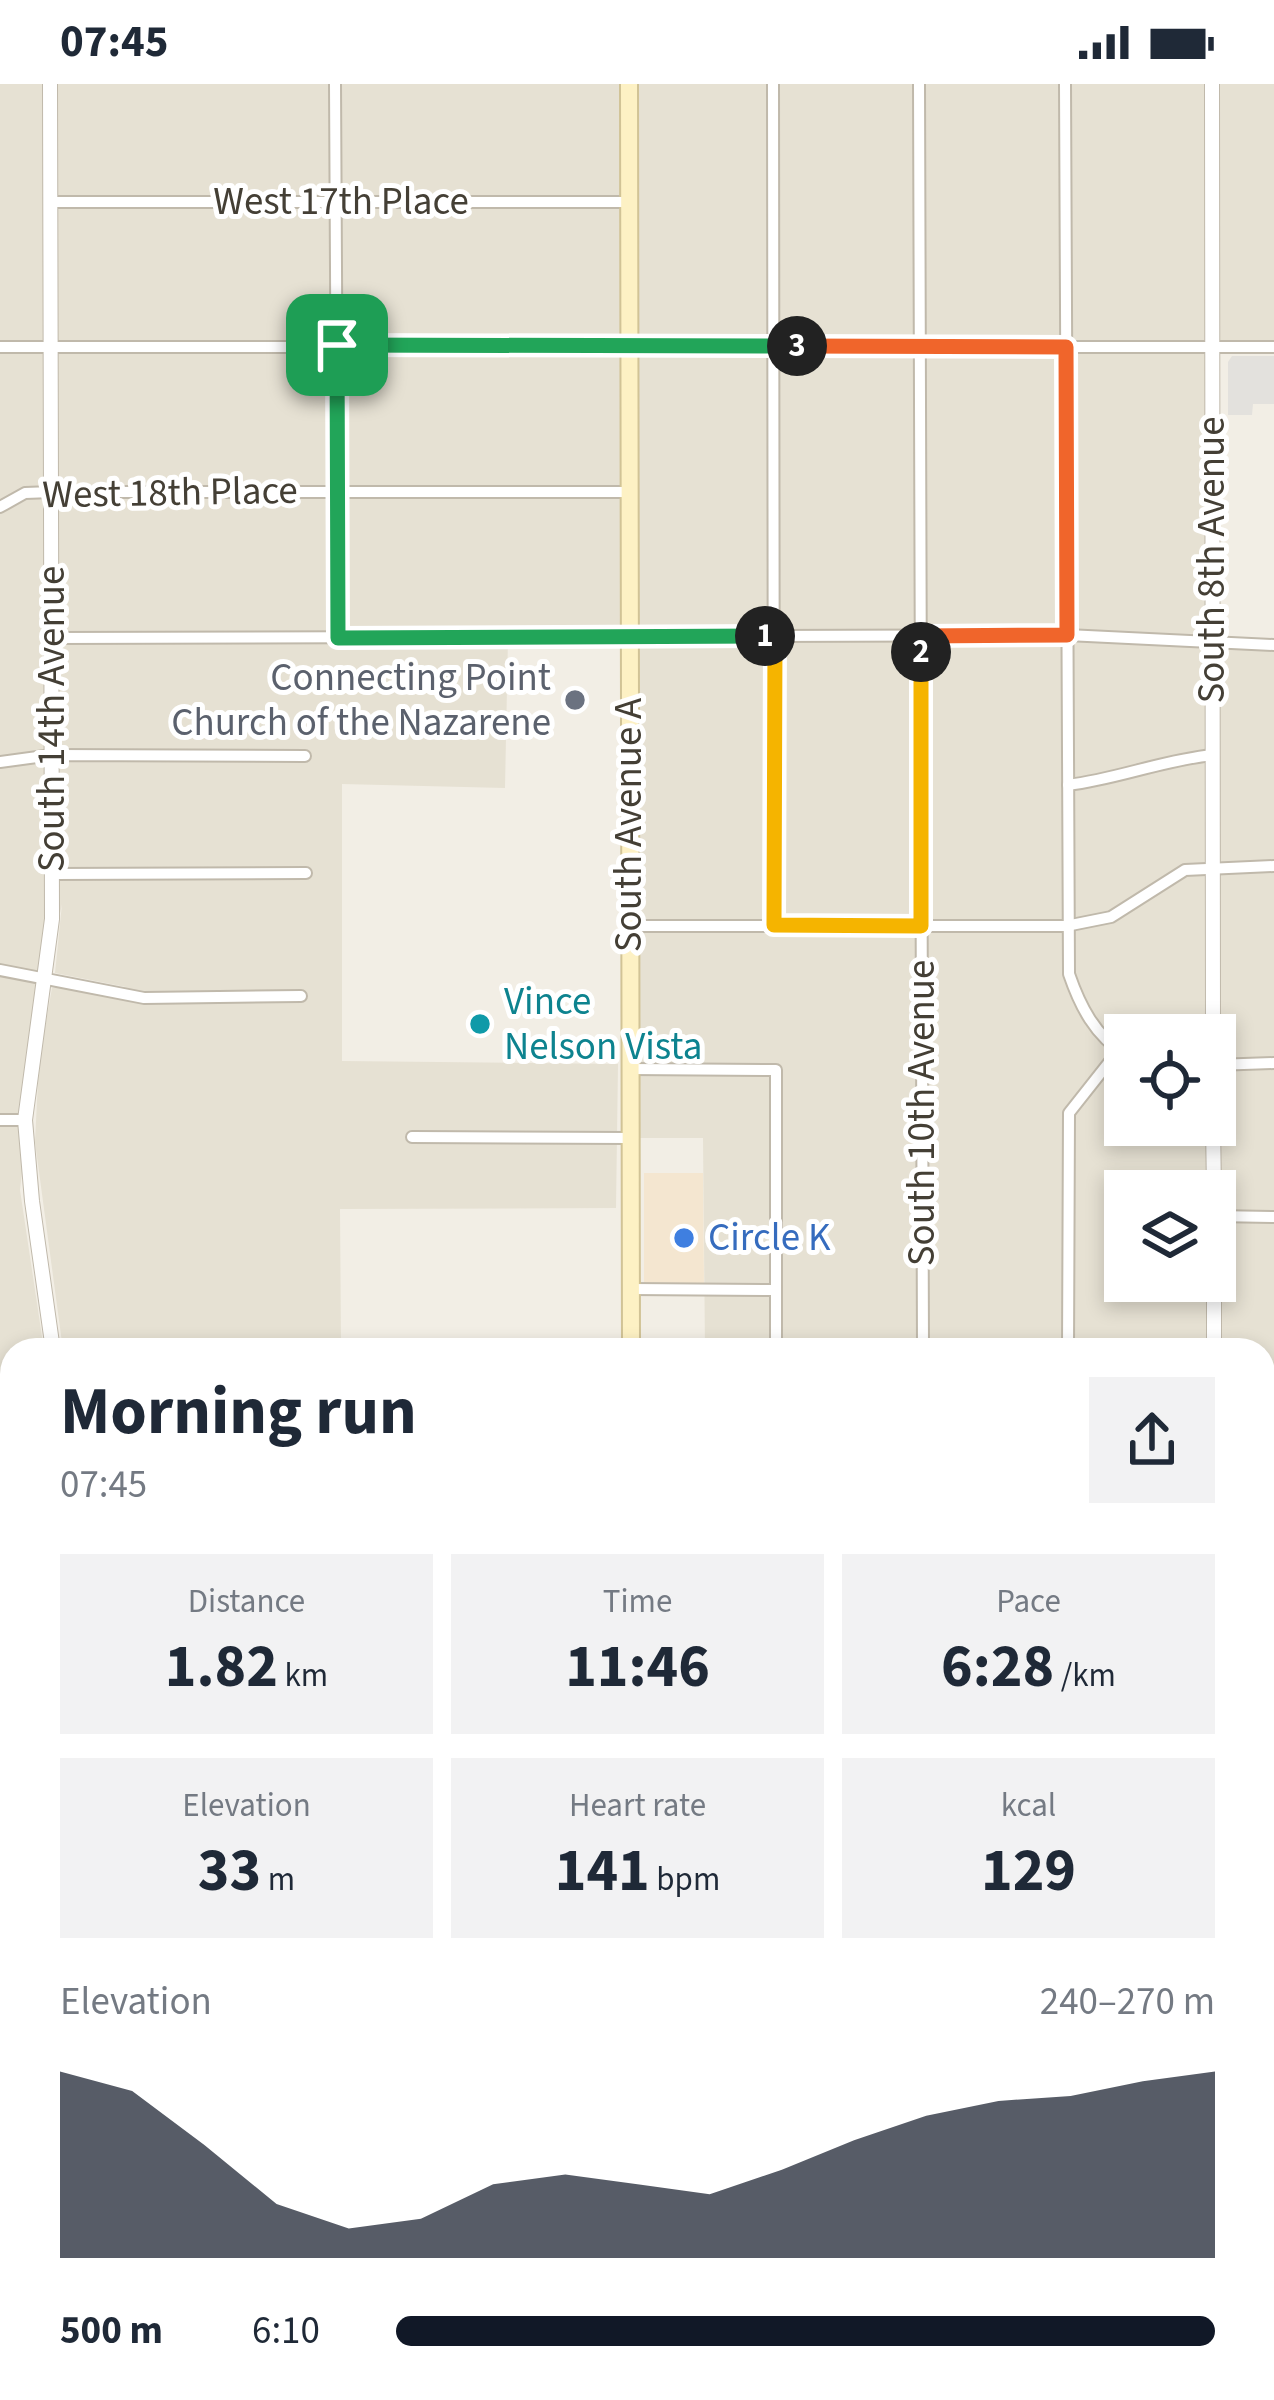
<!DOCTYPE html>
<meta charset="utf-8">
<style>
body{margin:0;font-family:"Source Sans 3",sans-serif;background:#f2f2f3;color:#1f2937;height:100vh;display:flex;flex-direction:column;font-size:45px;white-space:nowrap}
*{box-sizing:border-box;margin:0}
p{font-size:39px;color:#747a83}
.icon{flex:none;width:66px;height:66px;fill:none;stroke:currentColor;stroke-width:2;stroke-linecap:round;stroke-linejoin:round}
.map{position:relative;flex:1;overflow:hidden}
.sheet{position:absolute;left:0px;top:1254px;width:1275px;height:1062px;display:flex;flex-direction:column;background:#fff;border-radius:36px 36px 0 0;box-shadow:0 6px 18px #0003}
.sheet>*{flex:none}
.buttons{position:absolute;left:1104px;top:930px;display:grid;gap:24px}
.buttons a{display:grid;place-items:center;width:132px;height:132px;border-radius:0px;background:#fff;box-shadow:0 6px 18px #0003;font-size:60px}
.pin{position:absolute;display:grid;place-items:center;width:102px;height:102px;color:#fff;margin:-51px;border-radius:24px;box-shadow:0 6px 18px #0006}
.km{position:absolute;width:60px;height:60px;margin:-30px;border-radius:50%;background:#222;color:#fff;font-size:33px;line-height:60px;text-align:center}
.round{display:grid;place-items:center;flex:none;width:126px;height:126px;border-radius:0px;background:#f2f2f3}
.overview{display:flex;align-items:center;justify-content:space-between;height:204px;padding:0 60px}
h1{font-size:66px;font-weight:700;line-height:90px}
.stats{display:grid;grid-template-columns:repeat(3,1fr);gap:18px;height:204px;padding:12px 60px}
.stats div{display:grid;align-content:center;border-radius:0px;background:#f2f2f3;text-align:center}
.stats b{font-size:60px;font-weight:700}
.stats small{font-size:33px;font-weight:400}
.stats p{font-size:33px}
.chart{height:336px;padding:24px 60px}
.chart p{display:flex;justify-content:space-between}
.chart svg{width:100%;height:216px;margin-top:12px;fill:#111827;opacity:.7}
ul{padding:0 60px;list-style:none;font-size:39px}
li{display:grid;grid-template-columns:192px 144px 1fr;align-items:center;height:90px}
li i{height:30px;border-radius:15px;background:#111827}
.status{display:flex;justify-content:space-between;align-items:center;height:84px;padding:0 60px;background:#fff;direction:ltr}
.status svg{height:33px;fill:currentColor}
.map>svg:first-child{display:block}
</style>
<div class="status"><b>07:45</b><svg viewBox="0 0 49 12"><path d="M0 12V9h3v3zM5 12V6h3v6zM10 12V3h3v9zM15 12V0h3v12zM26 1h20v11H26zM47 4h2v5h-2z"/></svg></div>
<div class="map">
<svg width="1274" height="2316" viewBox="0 0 1274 2316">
<rect width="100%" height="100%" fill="#f2eee5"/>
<!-- residential -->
<g fill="#e6e1d3" fill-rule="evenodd">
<path d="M 0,0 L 1274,0 L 1274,262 L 1213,263 L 1213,559 L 1274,560 L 1274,1424 L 1263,1424 L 1263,1266 L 705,1266 L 703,1054 L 630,1054 L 630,554 L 508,554 L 505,704 L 342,700 L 342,977 L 618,980 L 616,1124 L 340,1125 L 341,1264 L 618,1263 L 618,1266 L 63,1266 L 35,1058 L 39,976 L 52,904 L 126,903 L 55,889 L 62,820 L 40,925 L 20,1106 L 44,1266 L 12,1266 L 12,1492 L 0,1503 ZM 1125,951 L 1215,951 L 1215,1041 L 1125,1041 ZM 1125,1107 L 1215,1107 L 1215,1197 L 1125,1197 Z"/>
<rect x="1263" y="1795" width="11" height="190"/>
<path d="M 1263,2002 L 1274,2002 L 1274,2316 L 1219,2316 L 1218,2304 L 1263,2304 Z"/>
</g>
<!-- commercial -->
<path fill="#f4e6d0" d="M 644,1089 L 703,1089 L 704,1206 L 644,1206 Z"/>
<!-- medical -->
<g fill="#f2ddd8">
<path d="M 0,2018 L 12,2018 L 12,2295 L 0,2275 Z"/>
<path d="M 18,2304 L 637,2304 L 637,2316 L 25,2316 Z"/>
</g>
<!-- green -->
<rect fill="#cae5ae" x="1263" y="1432" width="11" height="198"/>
<!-- parking -->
<path fill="#e3e1dd" d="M 1232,272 L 1274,272 L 1274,320 L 1253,320 L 1252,331 L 1228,331 L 1228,278 Z"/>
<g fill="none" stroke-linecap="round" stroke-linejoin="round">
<defs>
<g id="minor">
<path d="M 335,0 L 338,554"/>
<path d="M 773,0 L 774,841"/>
<path d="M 919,0 L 923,1266"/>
<path d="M 1065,0 L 1069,890 C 1080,922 1095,952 1125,970"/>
<path d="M 51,118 L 630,118"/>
<path d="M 0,263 L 1274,263"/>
<path d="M 0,423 L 25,409 L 52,408 L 631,408"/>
<path d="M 52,554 L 1067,551 L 1274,561"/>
<path d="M 0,678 L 52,671 L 305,672"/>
<path d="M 1068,701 C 1117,695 1163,676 1213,671"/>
<path d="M 53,790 L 306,789"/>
<path d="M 628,842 L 1066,842 L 1111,833 L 1185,786 L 1274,782"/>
<path d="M 0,886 L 144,914 L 301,912"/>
<path d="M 1215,981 L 1274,979"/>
<path d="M 630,985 L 776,986 L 776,1266"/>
<path d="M 0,1036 L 25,1036"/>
<path d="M 412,1053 L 630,1054"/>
<path d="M 1215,1132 L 1274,1133"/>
<path d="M 631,1205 L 776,1206"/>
<path d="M 1068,1266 L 1069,1029 L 1118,967"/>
<path d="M 0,1394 L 12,1416"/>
<path d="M 0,1495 L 12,1472"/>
<path d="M 1263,1638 L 1274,1638"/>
<path d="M 1263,1795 L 1274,1795"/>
<path d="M 0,1883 L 12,1888"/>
<path d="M 1263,2295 L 1274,2295"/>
<path d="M 146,2304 L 146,2316"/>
</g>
<g id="tertiary">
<path d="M 50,0 L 52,835 L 25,1036 L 32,1117 L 53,1266"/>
<path d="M 1212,0 L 1213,951"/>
<path d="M 1213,1041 L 1214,1107"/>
<path d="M 1214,1197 L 1214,1266"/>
<path d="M 1263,1424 L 1274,1424"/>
<path d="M 1218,2304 L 1219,2316"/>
</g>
<g id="secondary">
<path d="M 629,0 L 631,1266"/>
<path d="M 0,2002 L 12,2002"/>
<path d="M 1263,2002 L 1274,2002"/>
<path d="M 0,2019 L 12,2019"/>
<path d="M 637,2304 L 638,2316"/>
</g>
</defs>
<!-- minor casing -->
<use href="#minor" stroke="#c0b9ab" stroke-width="14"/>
<!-- tertiary casing -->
<use href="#tertiary" stroke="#c0b9ab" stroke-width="16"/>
<!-- secondary casing -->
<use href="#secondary" stroke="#d1c396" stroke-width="20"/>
<!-- minor -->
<use href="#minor" stroke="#fff" stroke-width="10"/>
<!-- tertiary -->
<use href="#tertiary" stroke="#fff" stroke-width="14"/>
<!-- secondary -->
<use href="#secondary" stroke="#fdf1c4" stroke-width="16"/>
</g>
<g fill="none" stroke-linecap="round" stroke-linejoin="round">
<defs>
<path id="split-1" d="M 337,261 L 338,554 L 765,552"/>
<path id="split-2" d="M 765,552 L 775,552 L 774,841 L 921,842 L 921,568"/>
<path id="split-3" d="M 797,262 L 1066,263 L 1067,551 L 921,552 L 921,568"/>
<path id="split-4" d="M 337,261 L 797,262"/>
</defs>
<!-- split-1 casing -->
<use href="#split-1" stroke="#fff" stroke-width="24"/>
<!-- split-2 casing -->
<use href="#split-2" stroke="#fff" stroke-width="24"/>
<!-- split-3 casing -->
<use href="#split-3" stroke="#fff" stroke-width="24"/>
<!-- split-4 casing -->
<use href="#split-4" stroke="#fff" stroke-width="24"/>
<!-- split-1 -->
<use href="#split-1" stroke="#22a559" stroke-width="15"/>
<!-- split-2 -->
<use href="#split-2" stroke="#f5b400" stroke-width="15"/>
<!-- split-3 -->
<use href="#split-3" stroke="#f0652b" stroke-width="15"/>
<!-- split-4 -->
<use href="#split-4" stroke="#22a559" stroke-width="15"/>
</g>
<!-- markers -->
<circle fill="#6b7280" stroke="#fff" stroke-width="4.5" cx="575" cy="616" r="12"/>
<circle fill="#0f9aa8" stroke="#fff" stroke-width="4.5" cx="480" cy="940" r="12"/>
<circle fill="#3f7fe0" stroke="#fff" stroke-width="4.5" cx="684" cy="1154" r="12"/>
<g text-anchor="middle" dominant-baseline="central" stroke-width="10" stroke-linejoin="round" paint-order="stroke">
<!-- street labels -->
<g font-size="39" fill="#443f35" stroke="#fff">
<text x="341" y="118">West 17th Place</text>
<text transform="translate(170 409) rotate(-1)">West 18th Place</text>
<text transform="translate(1212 476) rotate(-90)">South 8th Avenue</text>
<text transform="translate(52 635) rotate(-90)">South 14th Avenue</text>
<text transform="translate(629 741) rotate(-90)">South Avenue A</text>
<text transform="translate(922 1029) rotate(-90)">South 10th Avenue</text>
</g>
<!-- worship labels -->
<g font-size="39" fill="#5b616d" stroke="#fff" text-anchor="end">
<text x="551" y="594">Connecting Point<tspan x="551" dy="45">Church of the Nazarene</tspan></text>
</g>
<!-- culture labels -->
<g font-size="39" fill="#0d838f" stroke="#fff" text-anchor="start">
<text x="504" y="918">Vince<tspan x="504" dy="45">Nelson Vista</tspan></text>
</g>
<!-- shop labels -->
<g font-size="39" fill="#366cbe" stroke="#fff" text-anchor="start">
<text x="708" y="1154">Circle K</text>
</g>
</g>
</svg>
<div class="buttons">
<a><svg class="icon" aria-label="locate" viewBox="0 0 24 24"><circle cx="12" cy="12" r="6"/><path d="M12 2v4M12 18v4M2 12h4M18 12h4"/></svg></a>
<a><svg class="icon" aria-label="layers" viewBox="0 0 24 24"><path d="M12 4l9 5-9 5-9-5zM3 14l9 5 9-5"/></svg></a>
</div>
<div class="pin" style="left:337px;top:261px;background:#1e9e55"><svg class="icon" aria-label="arrive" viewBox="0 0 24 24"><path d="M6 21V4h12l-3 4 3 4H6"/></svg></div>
<b class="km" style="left:765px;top:552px">1</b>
<b class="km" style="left:921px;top:568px">2</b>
<b class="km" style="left:797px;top:262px">3</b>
<section class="sheet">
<div class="overview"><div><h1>Morning run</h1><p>07:45</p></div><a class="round"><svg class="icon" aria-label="share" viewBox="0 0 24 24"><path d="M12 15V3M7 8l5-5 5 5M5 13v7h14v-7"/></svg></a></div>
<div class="stats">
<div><p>Distance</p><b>1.82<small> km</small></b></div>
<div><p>Time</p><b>11:46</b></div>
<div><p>Pace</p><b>6:28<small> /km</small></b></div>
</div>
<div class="stats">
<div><p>Elevation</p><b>33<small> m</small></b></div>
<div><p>Heart rate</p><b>141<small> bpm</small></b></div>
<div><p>kcal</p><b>129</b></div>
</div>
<div class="chart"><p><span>Elevation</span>240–270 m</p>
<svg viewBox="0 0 160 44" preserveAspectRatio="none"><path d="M0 44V6L10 10L20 21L30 33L40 38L50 36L60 29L70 27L80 29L90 31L100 26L110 20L120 15L130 12L140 11L150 8L160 6V44z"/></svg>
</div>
<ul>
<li><b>500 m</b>6:10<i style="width:100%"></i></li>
</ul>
</section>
</div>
